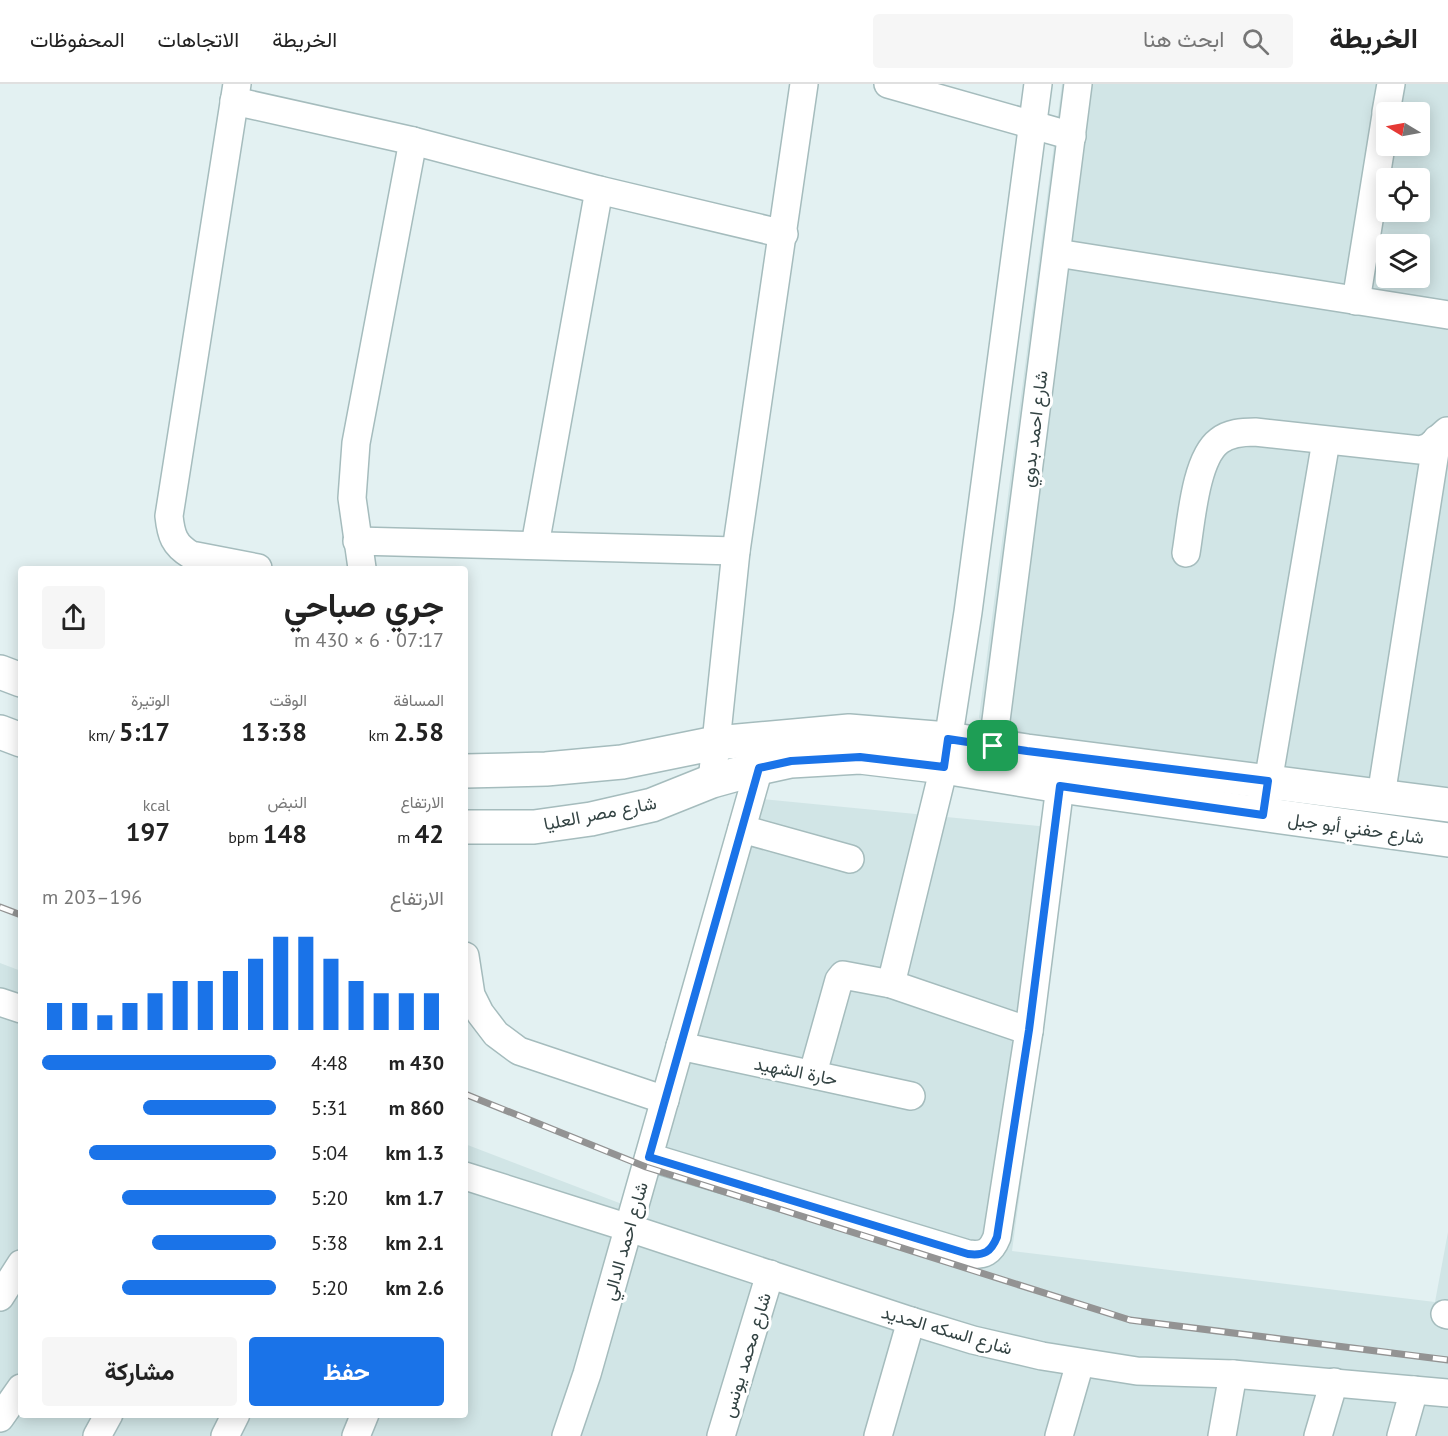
<!DOCTYPE html>
<html lang="ar">
<meta charset="utf-8">
<style>
body{margin:0;font-family:"PT Sans",Vazirmatn,sans-serif;background:#f6f6f6;color:#222;direction:rtl;height:100vh;display:flex;flex-direction:column;font-size:22px;white-space:nowrap}
*{box-sizing:border-box;margin:0}
p{font-size:20px;color:#767676}
.icon{flex:none;width:33px;height:33px;fill:none;stroke:currentColor;stroke-width:2;stroke-linecap:round;stroke-linejoin:round}
.map{position:relative;flex:1;overflow:hidden;direction:ltr}
.side{position:absolute;left:18px;top:482px;width:450px;height:852px;display:flex;flex-direction:column;background:#fff;border-radius:6px;box-shadow:0 3px 15px #0003;direction:rtl}
.side>*{flex:none}
.needle{width:39px;rotate:280deg}
.buttons{position:absolute;left:1376px;top:18px;display:grid;gap:12px}
.buttons a{display:grid;place-items:center;width:54px;height:54px;border-radius:6px;background:#fff;box-shadow:0 3px 15px #0003;font-size:30px}
.pin{position:absolute;display:grid;place-items:center;width:51px;height:51px;color:#fff;margin:-26px;border-radius:12px;box-shadow:0 3px 9px #0006}
.round{display:grid;place-items:center;flex:none;width:63px;height:63px;border-radius:6px;background:#f6f6f6}
.headline{display:flex;align-items:center;justify-content:space-between;height:102px;padding:0 24px}
h1{font-size:33px;font-weight:700;line-height:45px}
.figures{display:grid;grid-template-columns:repeat(3,1fr);gap:9px;height:102px;padding:6px 24px}
.figures div{display:grid;align-content:center}
.figures b{font-size:26px;font-weight:700}
.figures small{font-size:16px;font-weight:400}
.figures p{font-size:16px}
.chart{height:168px;padding:12px 24px}
.chart p{display:flex;justify-content:space-between}
.chart svg{width:100%;height:108px;margin-top:6px;stroke:#1a73e8;stroke-width:6}
.action{display:flex;gap:12px;margin-top:auto;padding:12px 24px}
.action a{flex:1;height:69px;border-radius:6px;background:#1a73e8;color:#fff;font-size:24px;font-weight:700;line-height:69px;text-align:center}
.action a+a{background:#f6f6f6;color:#222}
ul{padding:0 24px;list-style:none;font-size:20px}
li{display:grid;grid-template-columns:96px 72px 1fr;align-items:center;height:45px}
li i{height:15px;border-radius:8px;background:#1a73e8}
header{display:flex;align-items:center;gap:36px;box-sizing:border-box;height:84px;padding:0 30px;background:#fff;border-bottom:2px solid #e0e0e0}
header strong{font-size:28px}
nav{display:flex;gap:33px;margin-inline-start:auto;font-size:21px}
.search{width:420px;height:54px;background:#f6f6f6;display:flex;align-items:center;gap:15px;box-sizing:border-box;padding:0 21px;border-radius:6px;color:#767676;font-size:22px}
.map>svg:first-child{display:block}
</style>
<header>
<strong>الخريطة</strong>
<div class="search"><svg class="icon" aria-label="search" viewBox="0 0 24 24"><circle cx="10" cy="10" r="6"/><path d="M15 15l6 6"/></svg>ابحث هنا</div>
<nav><a>الخريطة</a><a>الاتجاهات</a><a>المحفوظات</a></nav>
</header>
<div class="map">
<svg width="1448" height="1352" viewBox="0 0 1448 1352">
<rect width="100%" height="100%" fill="#e3f1f2"/>
<!-- residential -->
<g fill="#d1e5e6" fill-rule="evenodd">
<path d="M 1062,0 L 1448,0 L 1448,737 L 985,656 L 979,633 ZM 1386,28 L 1419,28 L 1419,62 L 1386,62 ZM 1386,94 L 1419,94 L 1419,128 L 1386,128 ZM 1386,160 L 1419,160 L 1419,194 L 1386,194 Z"/>
<path d="M 741,713 L 1069,745 L 1012,1167 L 1435,1218 L 1448,1148 L 1448,1352 L 0,1352 L 0,879 L 21,887 L 21,1330 L 465,1330 L 465,1060 L 622,1120 Z"/>
</g>
<g fill="none" stroke-linecap="round" stroke-linejoin="round">
<defs>
<g id="minor">
<path d="M 237,0 L 169,432 C 171,451 174,461 191,471 L 258,484"/>
<path d="M 888,0 L 1072,52"/>
<path d="M 234,17 L 413,57 L 599,106 L 784,150"/>
<path d="M 1386,28 L 1391,0"/>
<path d="M 1057,169 L 1448,231"/>
<path d="M 1356,217 L 1386,31"/>
<path d="M 357,457 L 736,467"/>
<path d="M 535,461 L 599,106"/>
<path d="M 1186,469 C 1191,440 1195,375 1219,357 C 1229,349 1242,348 1255,348 L 1420,366 L 1429,363 L 1447,347"/>
<path d="M 362,484 L 352,414 L 356,359 L 413,57"/>
<path d="M 990,683 L 1078,0"/>
<path d="M 712,697 L 736,467 L 804,0"/>
<path d="M 1381,712 L 1437,355"/>
<path d="M 1265,716 L 1326,357"/>
<path d="M 742,745 L 850,775"/>
<path d="M 465,872 L 471,911 L 480,929 L 496,950 L 519,967 L 665,1016"/>
<path d="M 891,900 L 944,683 L 968,528 L 1038,0"/>
<path d="M 0,918 L 21,925"/>
<path d="M 680,962 L 911,1012"/>
<path d="M 813,989 L 839,896 L 843,891 L 891,900 L 1029,947"/>
<path d="M 649,1073 L 968,1170 C 984,1172 991,1168 997,1153 L 1029,947 L 1060,702"/>
<path d="M 465,1092 L 629,1144 L 911,1237 L 973,1256 L 1042,1272 L 1137,1287 L 1233,1290 L 1448,1309"/>
<path d="M 0,1213 L 21,1180"/>
<path d="M 1445,1230 L 1448,1231"/>
<path d="M 0,1334 L 21,1304"/>
<path d="M 97,1352 L 109,1330"/>
<path d="M 225,1352 L 236,1330"/>
<path d="M 356,1352 L 365,1330"/>
<path d="M 566,1352 L 587,1290 L 759,684"/>
<path d="M 721,1352 L 770,1190"/>
<path d="M 878,1352 L 911,1237"/>
<path d="M 1059,1352 L 1080,1279"/>
<path d="M 1222,1352 L 1233,1290"/>
<path d="M 1318,1352 L 1334,1298"/>
<path d="M 1401,1352 L 1414,1306"/>
</g>
<g id="tertiary">
<path d="M 0,588 L 21,596"/>
<path d="M 0,648 L 21,656"/>
<path d="M 465,687 L 546,685 L 622,678 L 716,659 L 849,647 L 948,655 L 1027,667 L 1448,721"/>
<path d="M 465,743 L 534,743 L 591,735 L 652,721 L 712,697 L 759,684 L 791,677 L 860,673 L 944,683 L 1060,702 L 1448,756"/>
</g>
</defs>
<!-- minor casing -->
<use href="#minor" stroke="#a5bcbd" stroke-width="30"/>
<!-- tertiary casing -->
<use href="#tertiary" stroke="#a5bcbd" stroke-width="36"/>
<!-- minor -->
<use href="#minor" stroke="#fff" stroke-width="27"/>
<!-- tertiary -->
<use href="#tertiary" stroke="#fff" stroke-width="33"/>
<defs>
<g id="rail">
<path d="M 0,823 L 21,831"/>
<path d="M 465,1010 L 646,1083 L 1130,1236 L 1448,1276"/>
</g>
</defs>
<!-- rail casing -->
<use href="#rail" stroke="#939393" stroke-width="7"/>
<!-- rail -->
<use href="#rail" stroke="#fff" stroke-width="4.5" stroke-dasharray="14" stroke-linecap="butt"/>
</g>
<g fill="none" stroke-linecap="round" stroke-linejoin="round">
<defs>
<path id="route" d="M 948,655 L 1027,667 L 1268,697 L 1263,731 L 1060,702 L 1029,946 L 997,1153 C 991,1168 984,1172 968,1170 L 649,1073 L 759,684 L 791,677 L 860,673 L 944,683 Z"/>
</defs>
<!-- route casing -->
<use href="#route" stroke="#fff" stroke-width="12"/>
<!-- route -->
<use href="#route" stroke="#1a73e8" stroke-width="8"/>
</g>
<g text-anchor="middle" dominant-baseline="central" stroke-width="6" stroke-linejoin="round" paint-order="stroke">
<!-- street labels -->
<g font-size="18" fill="#334343" stroke="#fff">
<text transform="translate(1034 345) rotate(-83)">شارع احمد بدوي</text>
<text transform="translate(600 729) rotate(-11)">شارع مصر العليا</text>
<text transform="translate(1356 744) rotate(8)">شارع حفني أبو جبل</text>
<text transform="translate(796 987) rotate(11)">حارة الشهيد</text>
<text transform="translate(625 1157) rotate(-74)">شارع احمد الدالي</text>
<text transform="translate(947 1246) rotate(16)">شارع السكه الحديد</text>
<text transform="translate(746 1271) rotate(-73)">شارع محمد يونس</text>
</g>
</g>
</svg>
<div class="buttons">
<a><svg class="needle" viewBox="-14 -14 28 28"><path d="M0-13l5 13h-10z" fill="#e53935"/><path d="M0 13l5-13h-10z" fill="#767676"/></svg></a>
<a><svg class="icon" aria-label="locate" viewBox="0 0 24 24"><circle cx="12" cy="12" r="6"/><path d="M12 2v4M12 18v4M2 12h4M18 12h4"/></svg></a>
<a><svg class="icon" aria-label="layers" viewBox="0 0 24 24"><path d="M12 4l9 5-9 5-9-5zM3 14l9 5 9-5"/></svg></a>
</div>
<div class="pin" style="left:993px;top:662px;background:#1e9e55"><svg class="icon" aria-label="arrive" viewBox="0 0 24 24"><path d="M6 21V4h12l-3 4 3 4H6"/></svg></div>
<section class="side">
<div class="headline"><div><h1>جري صباحي</h1><p>07:17 · 6 × 430 m</p></div><a class="round"><svg class="icon" aria-label="share" viewBox="0 0 24 24"><path d="M12 15V3M7 8l5-5 5 5M5 13v7h14v-7"/></svg></a></div>
<div class="figures">
<div><p>المسافة</p><b>2.58<small> km</small></b></div>
<div><p>الوقت</p><b>13:38</b></div>
<div><p>الوتيرة</p><b>5:17<small> /km</small></b></div>
</div>
<div class="figures">
<div><p>الارتفاع</p><b>42<small> m</small></b></div>
<div><p>النبض</p><b>148<small> bpm</small></b></div>
<div><p>kcal</p><b>197</b></div>
</div>
<div class="chart"><p><span>الارتفاع</span>196–203 m</p>
<svg viewBox="0 0 160 44" preserveAspectRatio="none"><path d="M5 44V33M15 44V33M25 44V38M35 44V33M45 44V29M55 44V24M65 44V24M75 44V20M85 44V15M95 44V6M105 44V6M115 44V15M125 44V24M135 44V29M145 44V29M155 44V29"/></svg>
</div>
<ul>
<li><b>430 m</b>4:48<i style="width:100%"></i></li>
<li><b>860 m</b>5:31<i style="width:57%"></i></li>
<li><b>1.3 km</b>5:04<i style="width:80%"></i></li>
<li><b>1.7 km</b>5:20<i style="width:66%"></i></li>
<li><b>2.1 km</b>5:38<i style="width:53%"></i></li>
<li><b>2.6 km</b>5:20<i style="width:66%"></i></li>
</ul>
<div class="action"><a>حفظ</a><a>مشاركة</a></div>
</section>
</div>
